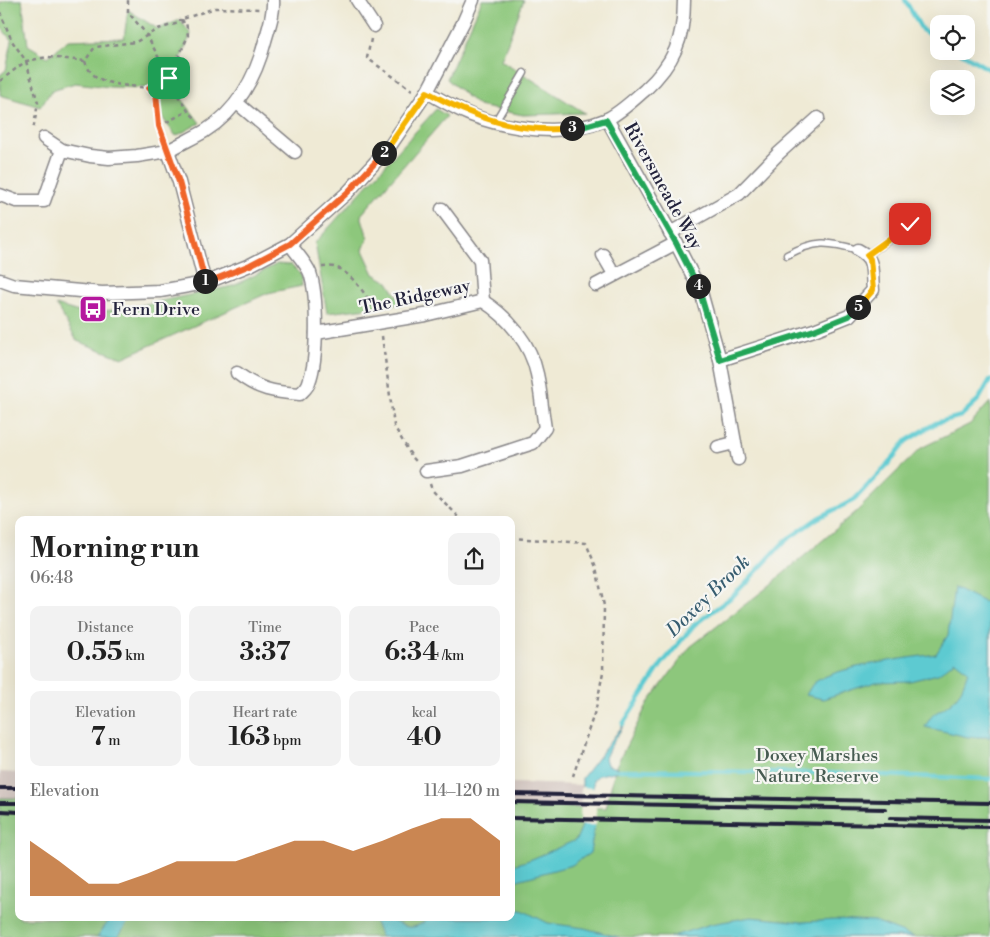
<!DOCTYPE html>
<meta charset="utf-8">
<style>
body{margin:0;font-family:"Libre Bodoni",serif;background:#f2f2f2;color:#222;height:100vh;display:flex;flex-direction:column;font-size:19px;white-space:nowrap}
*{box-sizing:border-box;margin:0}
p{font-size:16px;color:#767676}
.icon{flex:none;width:28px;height:28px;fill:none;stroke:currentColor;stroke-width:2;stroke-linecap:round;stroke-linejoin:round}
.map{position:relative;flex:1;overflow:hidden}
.drawer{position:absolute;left:15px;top:516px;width:500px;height:405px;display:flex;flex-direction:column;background:#fff;border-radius:10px;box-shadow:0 5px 20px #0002}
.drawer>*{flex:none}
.controls{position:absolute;left:930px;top:15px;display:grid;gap:10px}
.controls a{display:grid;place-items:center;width:45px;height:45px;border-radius:10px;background:#fff;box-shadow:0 5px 20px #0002;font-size:25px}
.pin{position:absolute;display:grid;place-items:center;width:42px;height:42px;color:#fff;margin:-21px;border-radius:10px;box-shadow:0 2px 8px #0006}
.km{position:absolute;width:25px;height:25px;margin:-12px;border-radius:50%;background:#222;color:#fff;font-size:14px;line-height:25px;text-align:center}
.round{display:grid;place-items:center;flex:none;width:52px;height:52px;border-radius:10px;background:#f2f2f2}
.headline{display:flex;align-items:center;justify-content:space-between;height:85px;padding:0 15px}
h1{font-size:28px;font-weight:700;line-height:38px}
.figures{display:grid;grid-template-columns:repeat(3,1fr);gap:8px;height:85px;padding:5px 15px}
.figures div{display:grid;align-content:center;border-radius:10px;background:#f2f2f2;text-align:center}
.figures b{font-size:25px;font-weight:700}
.figures small{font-size:14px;font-weight:400}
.figures p{font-size:14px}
.chart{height:140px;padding:10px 15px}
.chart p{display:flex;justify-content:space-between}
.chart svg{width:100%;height:90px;margin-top:5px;fill:#b45309;opacity:.7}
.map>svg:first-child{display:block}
</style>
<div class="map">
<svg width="990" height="937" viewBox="0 0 990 937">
<rect width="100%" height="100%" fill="#f6f6f2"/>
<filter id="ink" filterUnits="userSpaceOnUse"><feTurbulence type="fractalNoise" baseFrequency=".02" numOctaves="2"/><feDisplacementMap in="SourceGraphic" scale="10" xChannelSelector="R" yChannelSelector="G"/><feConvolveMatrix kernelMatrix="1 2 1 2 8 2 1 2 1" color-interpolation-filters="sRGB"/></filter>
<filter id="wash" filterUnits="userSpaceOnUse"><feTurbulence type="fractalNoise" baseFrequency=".0096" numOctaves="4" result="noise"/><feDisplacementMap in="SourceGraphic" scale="20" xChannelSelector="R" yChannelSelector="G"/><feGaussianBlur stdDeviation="1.12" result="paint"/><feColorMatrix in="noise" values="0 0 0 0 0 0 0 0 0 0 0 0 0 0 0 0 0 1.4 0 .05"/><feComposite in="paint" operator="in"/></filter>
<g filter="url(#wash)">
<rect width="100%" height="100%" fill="#efead5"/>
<!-- industrial -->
<g fill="#cfc0ba">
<path d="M 0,772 L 19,773 L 19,827 L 0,827 Z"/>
<path d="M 511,783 L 583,785 L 582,826 L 511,827 Z"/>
</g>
<!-- green -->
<g fill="#8dc77c" stroke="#58745c">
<path d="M 8,0 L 22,0 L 28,45 L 48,57 L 68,40 L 124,38 L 128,10 L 158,29 L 180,20 L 191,34 L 170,83 L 200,123 L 176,136 L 164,120 L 157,99 L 149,88 L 109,87 L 75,83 L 52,90 L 40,107 L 0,95 L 0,75 L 6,70 L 12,41 L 0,26 L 0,3 Z"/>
<path d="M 482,0 L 524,0 L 501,60 L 585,113 L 523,115 L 478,106 L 447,79 Z"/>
<path d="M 436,109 L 447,116 L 361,215 L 368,238 L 363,250 L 374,274 L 388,282 L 402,304 L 327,313 L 315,243 Z"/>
<path d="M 277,264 L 291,265 L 301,275 L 302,286 L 268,293 L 122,358 L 77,341 L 56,305 L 82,313 L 122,309 L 233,286 Z"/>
<path d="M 990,402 L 990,937 L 0,937 L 0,798 L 19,798 L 19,918 L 511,918 L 511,806 L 606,808 L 616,766 L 648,703 L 690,647 L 764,590 L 856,512 L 921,448 L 970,424 Z"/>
</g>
<!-- water -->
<g fill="#5dcad1" stroke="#407686">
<path d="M 954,587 L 984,602 L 990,598 L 990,737 L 968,737 L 925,727 C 934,710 935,715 948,705 C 960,697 964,684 968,671 L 955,661 L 938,674 L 910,681 L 876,682 L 823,699 L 806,695 C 808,692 810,688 812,685 C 828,667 910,658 936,654 L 948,635 Z"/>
<path d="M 627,720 L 609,749 L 605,758 L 607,765 L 624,770 L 599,775 L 593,780 L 595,824 L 590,853 L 572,865 L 511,882 L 511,866 L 532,859 L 576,840 L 582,826 L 582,778 Z"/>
<path d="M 511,910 L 522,910 L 548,923 L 584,928 L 619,937 L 381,937 L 373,918 C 377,917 385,916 389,919 C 406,928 413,932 429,918 L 511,918 Z"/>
<path d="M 751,917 L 802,922 L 835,920 L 875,922 L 914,937 L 670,937 L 711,924 Z"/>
<path d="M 111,918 L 131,918 L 118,937 L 97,937 Z"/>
</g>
<!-- pier -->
<path fill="#efead5" d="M 581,787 L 596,788 L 596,825 L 580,825 Z"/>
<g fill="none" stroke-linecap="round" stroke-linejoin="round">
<!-- stream -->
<g stroke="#5dcad1" stroke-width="4.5">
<path d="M 905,0 L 922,30 L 939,40"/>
<path d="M 958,51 L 990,70"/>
<path d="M 623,724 L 661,665 L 694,625 L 733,596 L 785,541 L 818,518 L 854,500 L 889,463 L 906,441 L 936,423 L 961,416 L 979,399 L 990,380"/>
<path d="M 619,770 L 827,773 L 990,779"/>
</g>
</g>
</g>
<g filter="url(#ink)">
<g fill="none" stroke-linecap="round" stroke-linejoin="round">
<defs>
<g id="lane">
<path d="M 495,122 L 524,73"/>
<path d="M 787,255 C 815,240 828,241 858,250"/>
<path d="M 867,255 L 910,225"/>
</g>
<g id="street">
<path d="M 357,0 L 374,26"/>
<path d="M 427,92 C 441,100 456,109 471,115 C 511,130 565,137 605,120 C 619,114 633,100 645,90 C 674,63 684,40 684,0"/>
<path d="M 237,103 L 295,152"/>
<path d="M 607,119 L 676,243 L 701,292 L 720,360 L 738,459"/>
<path d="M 44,138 L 62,150 L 90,156 L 109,158 L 137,156 L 168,151"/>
<path d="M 0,195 L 16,201 L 44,201 L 62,150"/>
<path d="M 442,209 L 480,260 L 483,301"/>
<path d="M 670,233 L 739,194 L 779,153 L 818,118"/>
<path d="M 603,255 L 614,274"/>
<path d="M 0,280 L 14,285 L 102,293 L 160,291 L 205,283 L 250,265 L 290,244 L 348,192 L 390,146 L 427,92 L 463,23 L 473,0"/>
<path d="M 205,283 L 179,182 L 168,151 C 180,144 193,138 205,131 C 237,111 256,77 265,41 C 269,27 274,14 273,0"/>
<path d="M 596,285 L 676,243"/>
<path d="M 316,333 L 425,315 L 483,301 C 508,317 531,344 537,374 C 541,392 542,411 545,428 L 533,443 L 462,466 L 426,471"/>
<path d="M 720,360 L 814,330 L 849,316 L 873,290 C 871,272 876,259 858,250"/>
<path d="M 237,373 C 259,390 273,392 300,394 C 303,391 308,387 309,382 C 318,359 318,297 310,273 C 306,263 296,253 290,244"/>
<path d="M 718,447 L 734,443"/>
</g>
</defs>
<!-- lane casing -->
<use href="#lane" stroke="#888688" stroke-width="9"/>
<!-- street casing -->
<use href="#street" stroke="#888688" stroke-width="15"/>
<!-- path -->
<g stroke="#888688" stroke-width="2.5" stroke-dasharray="4 4" stroke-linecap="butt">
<path d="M 128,0 L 128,12 L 147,35 L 169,78 L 188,36 L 186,21"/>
<path d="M 0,12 L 12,41 L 26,61 L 38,103 L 33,131"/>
<path d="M 371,39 L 367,58 L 412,90"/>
<path d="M 85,61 C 92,87 127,85 149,88"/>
<path d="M 0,81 L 26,61 L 48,57 L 85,61 L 95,47 L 136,42 L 158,29 L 186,21 L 180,20 L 215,8 L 260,9"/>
<path d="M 159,126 L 188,111"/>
<path d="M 163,138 L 159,126 L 156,93 L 149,88 L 169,78 L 170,83 L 188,111 L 197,120"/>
<path d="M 322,267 C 326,267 331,266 334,267 C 351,271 366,296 375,309"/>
<path d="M 382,336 L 394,426 L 412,457 L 418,463"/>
<path d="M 430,484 L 432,490 L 462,520"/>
<path d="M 511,538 L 586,543 L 596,567 L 604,606 L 603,672 L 596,708 L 573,776"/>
</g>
<!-- lane -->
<use href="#lane" stroke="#fff" stroke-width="6"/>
<!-- street -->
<use href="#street" stroke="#fff" stroke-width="12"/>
<!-- rail -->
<g stroke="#22223b" stroke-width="4">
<path d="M 0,788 L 19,788"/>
<path d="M 511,794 L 990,803"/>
<path d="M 511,802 L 885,809"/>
<path d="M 0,803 L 19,803"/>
<path d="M 0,811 L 19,812"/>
<path d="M 511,818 L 990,827"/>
<path d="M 890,818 L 990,820"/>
</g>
</g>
</g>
<g fill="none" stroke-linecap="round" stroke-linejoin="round" filter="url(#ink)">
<defs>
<path id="split-1" d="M 169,78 L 149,88 L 156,93 L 159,126 L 179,182 L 205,281"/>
<path id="split-2" d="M 205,281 L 206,283 L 250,265 L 290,244 L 348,192 L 384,153"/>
<path id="split-3" d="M 384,153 L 427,92 C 472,117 520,134 572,128"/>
<path id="split-4" d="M 572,128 L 585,126 L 606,120 L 676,243 L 698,286"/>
<path id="split-5" d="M 698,286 L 720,360 L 814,330 L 849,316 L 858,307"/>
<path id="split-6" d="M 858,307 L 873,290 L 870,259 L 867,255 L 910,224"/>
</defs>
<!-- split-1 casing -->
<use href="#split-1" stroke="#fff" stroke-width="10"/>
<!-- split-2 casing -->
<use href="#split-2" stroke="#fff" stroke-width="10"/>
<!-- split-3 casing -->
<use href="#split-3" stroke="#fff" stroke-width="10"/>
<!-- split-4 casing -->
<use href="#split-4" stroke="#fff" stroke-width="10"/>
<!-- split-5 casing -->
<use href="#split-5" stroke="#fff" stroke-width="10"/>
<!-- split-6 casing -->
<use href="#split-6" stroke="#fff" stroke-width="10"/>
<!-- split-1 -->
<use href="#split-1" stroke="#f0652b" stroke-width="6"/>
<!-- split-2 -->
<use href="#split-2" stroke="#f0652b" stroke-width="6"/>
<!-- split-3 -->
<use href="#split-3" stroke="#f5b400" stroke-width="6"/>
<!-- split-4 -->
<use href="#split-4" stroke="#22a559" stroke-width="6"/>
<!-- split-5 -->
<use href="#split-5" stroke="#22a559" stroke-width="6"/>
<!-- split-6 -->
<use href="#split-6" stroke="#f5b400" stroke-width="6"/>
</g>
<!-- icons -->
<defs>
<symbol id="bus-square" viewBox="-11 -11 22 22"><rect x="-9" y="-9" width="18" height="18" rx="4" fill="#b5179e" stroke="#f6f6f2"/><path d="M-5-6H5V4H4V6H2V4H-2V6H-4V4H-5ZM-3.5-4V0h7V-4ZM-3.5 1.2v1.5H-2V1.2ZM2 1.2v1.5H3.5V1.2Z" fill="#fff"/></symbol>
</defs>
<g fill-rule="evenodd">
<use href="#bus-square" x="77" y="293" width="32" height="32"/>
</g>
<g text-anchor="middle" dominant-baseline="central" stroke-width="4.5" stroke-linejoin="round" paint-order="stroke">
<!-- street labels -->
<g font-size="18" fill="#22223b" stroke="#f6f6f2">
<text transform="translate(663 186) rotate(61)">Riversmeade Way</text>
<text transform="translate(415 297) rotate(-12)">The Ridgeway</text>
</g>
<!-- poi labels -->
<g font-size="18" fill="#22223b" stroke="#f6f6f2" text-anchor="start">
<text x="112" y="309">Fern Drive</text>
</g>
<!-- park labels -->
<g font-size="18" fill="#475c52" stroke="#f6f6f2">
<text x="817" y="755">Doxey Marshes<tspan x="817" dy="21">Nature Reserve</tspan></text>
</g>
<!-- water labels -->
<g font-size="19" font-style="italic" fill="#375d70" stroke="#f6f6f2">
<text transform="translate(708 596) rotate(-44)">Doxey Brook</text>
</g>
</g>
</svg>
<div class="controls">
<a><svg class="icon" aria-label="locate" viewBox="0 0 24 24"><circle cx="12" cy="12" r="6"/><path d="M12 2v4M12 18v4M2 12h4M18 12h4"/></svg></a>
<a><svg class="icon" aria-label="layers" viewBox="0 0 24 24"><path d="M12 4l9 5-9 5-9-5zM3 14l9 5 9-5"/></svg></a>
</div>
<div class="pin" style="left:169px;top:78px;background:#1e9e55"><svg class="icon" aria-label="arrive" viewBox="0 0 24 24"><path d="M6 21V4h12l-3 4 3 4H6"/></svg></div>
<div class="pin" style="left:910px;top:224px;background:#d93025"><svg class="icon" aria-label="check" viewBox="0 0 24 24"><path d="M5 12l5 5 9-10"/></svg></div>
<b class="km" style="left:205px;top:281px">1</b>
<b class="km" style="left:384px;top:153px">2</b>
<b class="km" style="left:572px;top:128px">3</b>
<b class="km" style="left:698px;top:286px">4</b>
<b class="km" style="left:858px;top:307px">5</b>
<section class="drawer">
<div class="headline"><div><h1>Morning run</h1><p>06:48</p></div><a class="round"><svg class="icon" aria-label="share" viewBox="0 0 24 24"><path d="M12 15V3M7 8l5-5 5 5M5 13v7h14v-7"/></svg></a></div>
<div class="figures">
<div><p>Distance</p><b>0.55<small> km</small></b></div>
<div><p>Time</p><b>3:37</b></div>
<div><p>Pace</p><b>6:34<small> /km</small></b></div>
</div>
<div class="figures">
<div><p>Elevation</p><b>7<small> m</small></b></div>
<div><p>Heart rate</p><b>163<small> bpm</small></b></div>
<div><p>kcal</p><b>40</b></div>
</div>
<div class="chart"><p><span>Elevation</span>114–120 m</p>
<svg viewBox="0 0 160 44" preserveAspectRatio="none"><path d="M0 44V17L10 27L20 38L30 38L40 33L50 27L60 27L70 27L80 22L90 17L100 17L110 22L120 17L130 11L140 6L150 6L160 17V44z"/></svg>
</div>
</section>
</div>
